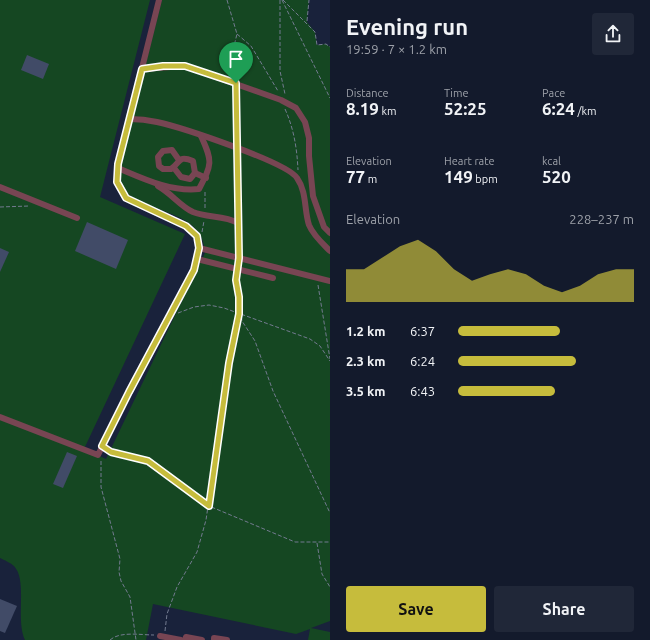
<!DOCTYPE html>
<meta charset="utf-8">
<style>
body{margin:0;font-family:Ubuntu,sans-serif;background:#202738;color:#f1f3f6;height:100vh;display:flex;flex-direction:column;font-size:15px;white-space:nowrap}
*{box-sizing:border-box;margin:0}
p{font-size:13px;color:#9da1a9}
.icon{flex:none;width:22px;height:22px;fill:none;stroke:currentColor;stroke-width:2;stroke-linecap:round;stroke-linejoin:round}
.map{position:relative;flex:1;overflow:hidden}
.drawer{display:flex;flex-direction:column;background:#131a2c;width:320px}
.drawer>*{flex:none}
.pin{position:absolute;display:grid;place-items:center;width:34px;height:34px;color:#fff;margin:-41px -17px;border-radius:50% 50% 50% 0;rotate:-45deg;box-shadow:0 0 4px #0007}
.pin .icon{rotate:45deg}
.round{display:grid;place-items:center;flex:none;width:42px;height:42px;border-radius:4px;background:#202738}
.head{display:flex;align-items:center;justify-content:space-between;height:68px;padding:0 16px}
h1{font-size:22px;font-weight:600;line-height:30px}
.metrics{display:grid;grid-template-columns:repeat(3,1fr);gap:6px;height:68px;padding:4px 16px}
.metrics div{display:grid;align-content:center}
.metrics b{font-size:17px;font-weight:600}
.metrics small{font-size:11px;font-weight:400}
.metrics p{font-size:11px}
.chart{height:112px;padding:8px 16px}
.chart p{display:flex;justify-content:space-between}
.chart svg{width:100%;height:72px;margin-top:4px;fill:#c6bc3c;opacity:.7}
.cta{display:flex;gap:8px;margin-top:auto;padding:8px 16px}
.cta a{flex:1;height:46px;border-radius:4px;background:#c6bc3c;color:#111;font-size:16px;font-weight:600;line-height:46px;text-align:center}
.cta a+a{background:#202738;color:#f1f3f6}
ul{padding:0 16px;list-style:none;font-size:13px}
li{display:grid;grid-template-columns:64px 48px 1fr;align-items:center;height:30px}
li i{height:10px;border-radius:5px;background:#c6bc3c}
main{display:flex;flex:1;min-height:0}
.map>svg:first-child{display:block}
</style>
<main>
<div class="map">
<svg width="330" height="640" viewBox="0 0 330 640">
<rect width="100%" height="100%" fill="#19223b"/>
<!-- green -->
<path fill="#154722" d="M 0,0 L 150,0 L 100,197 L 185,234 L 84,449 L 106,459 L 205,253 C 204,206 136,215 121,185 C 118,178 120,168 121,161 L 162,0 L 309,0 L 307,22 L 315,32 L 317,45 L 326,44 L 330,47 L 330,621 L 311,628 L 330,632 L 330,640 L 308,640 L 310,629 L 296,634 L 153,604 L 146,640 L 25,640 C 15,619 28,581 14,566 C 11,563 4,560 0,558 Z"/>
<!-- building -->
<g fill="#414b67">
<path d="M 27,55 L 49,64 L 43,79 L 21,70 Z"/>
<path d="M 87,222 L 128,240 L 116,269 L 75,251 Z"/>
<path d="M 0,248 L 9,252 L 0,272 Z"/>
<path d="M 67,452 L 77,456 L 63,488 L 53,484 Z"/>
<path d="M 0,599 L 17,606 L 5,633 L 0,631 Z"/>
</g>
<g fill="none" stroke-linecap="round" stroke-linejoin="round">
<!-- path -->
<g stroke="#737b90" stroke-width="1" stroke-dasharray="4 2" stroke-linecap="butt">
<path d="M 227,0 L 237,34 L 233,50 L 235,78"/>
<path d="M 280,0 L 280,71 L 285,94"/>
<path d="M 282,0 L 330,98"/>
<path d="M 283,0 L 315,32 L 317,45 L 326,44 L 330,47"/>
<path d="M 307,21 L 309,0"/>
<path d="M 237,34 L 251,46 L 278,91"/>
<path d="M 285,109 C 294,129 297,149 298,170"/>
<path d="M 236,140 L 236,91"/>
<path d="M 236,155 L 238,216"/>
<path d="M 0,207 L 29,206"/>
<path d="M 205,208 L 205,191"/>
<path d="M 238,229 L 239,252"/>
<path d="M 202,232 L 204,221"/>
<path d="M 318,285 L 330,359"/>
<path d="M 237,287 L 242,321 L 255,341 L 273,391 L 330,513"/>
<path d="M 178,313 L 194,307 L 209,305 L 224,308 L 310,339 L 320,346 L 330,361"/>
<path d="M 108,450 L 148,461 L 209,506 L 295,542 L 330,542"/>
<path d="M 101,461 L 101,487 L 120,559 L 119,572 L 121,581 L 130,597 L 136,640"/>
<path d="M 317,543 L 322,574 L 330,587"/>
<path d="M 165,631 L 167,614 L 177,587 L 197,552 L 206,520 L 229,363 L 239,314"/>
<path d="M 110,640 C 120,631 141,635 154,635"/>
</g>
<!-- minor -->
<g stroke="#784553" stroke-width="6">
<path d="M 142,69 L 185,66 L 281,100 L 296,108 L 305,122 L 309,138 L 309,156 L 313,196 L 324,227 L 330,233"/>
<path d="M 130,119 C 139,119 148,120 157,122 C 180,127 287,162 297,178 C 307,192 304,210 309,225 C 313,235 322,243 330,251"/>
<path d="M 179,160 L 172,150 L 163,151 L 158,157 L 159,166 L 163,169 L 171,169 C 181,162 178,155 193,161 L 195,173"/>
<path d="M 118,168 C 144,179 171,192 199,189 C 212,164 213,162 201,136"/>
<path d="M 174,168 L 181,177 L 190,179 L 195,173 L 206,178"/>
<path d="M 158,186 C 171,193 180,206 193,212 C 207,218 224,215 238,223"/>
<path d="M 0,187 L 77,218"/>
<path d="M 199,248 L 330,281"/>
<path d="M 197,259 L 273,278"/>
<path d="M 236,280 L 239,258"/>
<path d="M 0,417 L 98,455 L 129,392 L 194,270 L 199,248 L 197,236 L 186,226 L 126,198 L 117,181 L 118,164 L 159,0"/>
<path d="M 160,636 L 181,640"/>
<path d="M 185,640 L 186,637 L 202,640"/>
<path d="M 214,640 L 214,638 L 227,640"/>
</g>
</g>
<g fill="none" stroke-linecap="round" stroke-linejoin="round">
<defs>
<path id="route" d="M 163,66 L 185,66 L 236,83 L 239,258 L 236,280 L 239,297 L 239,314 L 229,363 L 209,506 L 148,461 L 111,452 L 102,446 L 129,392 L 194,270 L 199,248 L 197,236 L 186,226 L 126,198 L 117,182 L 118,164 L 142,69 Z"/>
</defs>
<!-- route casing -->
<use href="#route" stroke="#fff" stroke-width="8"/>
<!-- route -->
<use href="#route" stroke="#c6bc3c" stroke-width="5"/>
</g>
</svg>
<div class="pin" style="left:236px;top:83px;background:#1e9e55"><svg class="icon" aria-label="arrive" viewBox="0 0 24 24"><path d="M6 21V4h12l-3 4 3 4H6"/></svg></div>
</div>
<section class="drawer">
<div class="head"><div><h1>Evening run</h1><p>19:59 · 7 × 1.2 km</p></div><a class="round"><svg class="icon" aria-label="share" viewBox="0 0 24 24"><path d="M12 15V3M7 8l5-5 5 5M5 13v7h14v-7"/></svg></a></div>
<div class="metrics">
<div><p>Distance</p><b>8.19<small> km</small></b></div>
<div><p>Time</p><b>52:25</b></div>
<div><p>Pace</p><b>6:24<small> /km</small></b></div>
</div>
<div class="metrics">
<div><p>Elevation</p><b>77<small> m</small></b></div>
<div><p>Heart rate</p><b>149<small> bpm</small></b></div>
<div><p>kcal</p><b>520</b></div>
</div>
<div class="chart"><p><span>Elevation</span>228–237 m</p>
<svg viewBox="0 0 160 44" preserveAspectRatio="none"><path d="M0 44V24L10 24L20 17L30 10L40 6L50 13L60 24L70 31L80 27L90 24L100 27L110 34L120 38L130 34L140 27L150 24L160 24V44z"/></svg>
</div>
<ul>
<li><b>1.2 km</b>6:37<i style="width:58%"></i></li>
<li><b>2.3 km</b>6:24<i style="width:67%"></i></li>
<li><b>3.5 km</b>6:43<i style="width:55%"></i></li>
</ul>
<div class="cta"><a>Save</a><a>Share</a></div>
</section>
</main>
